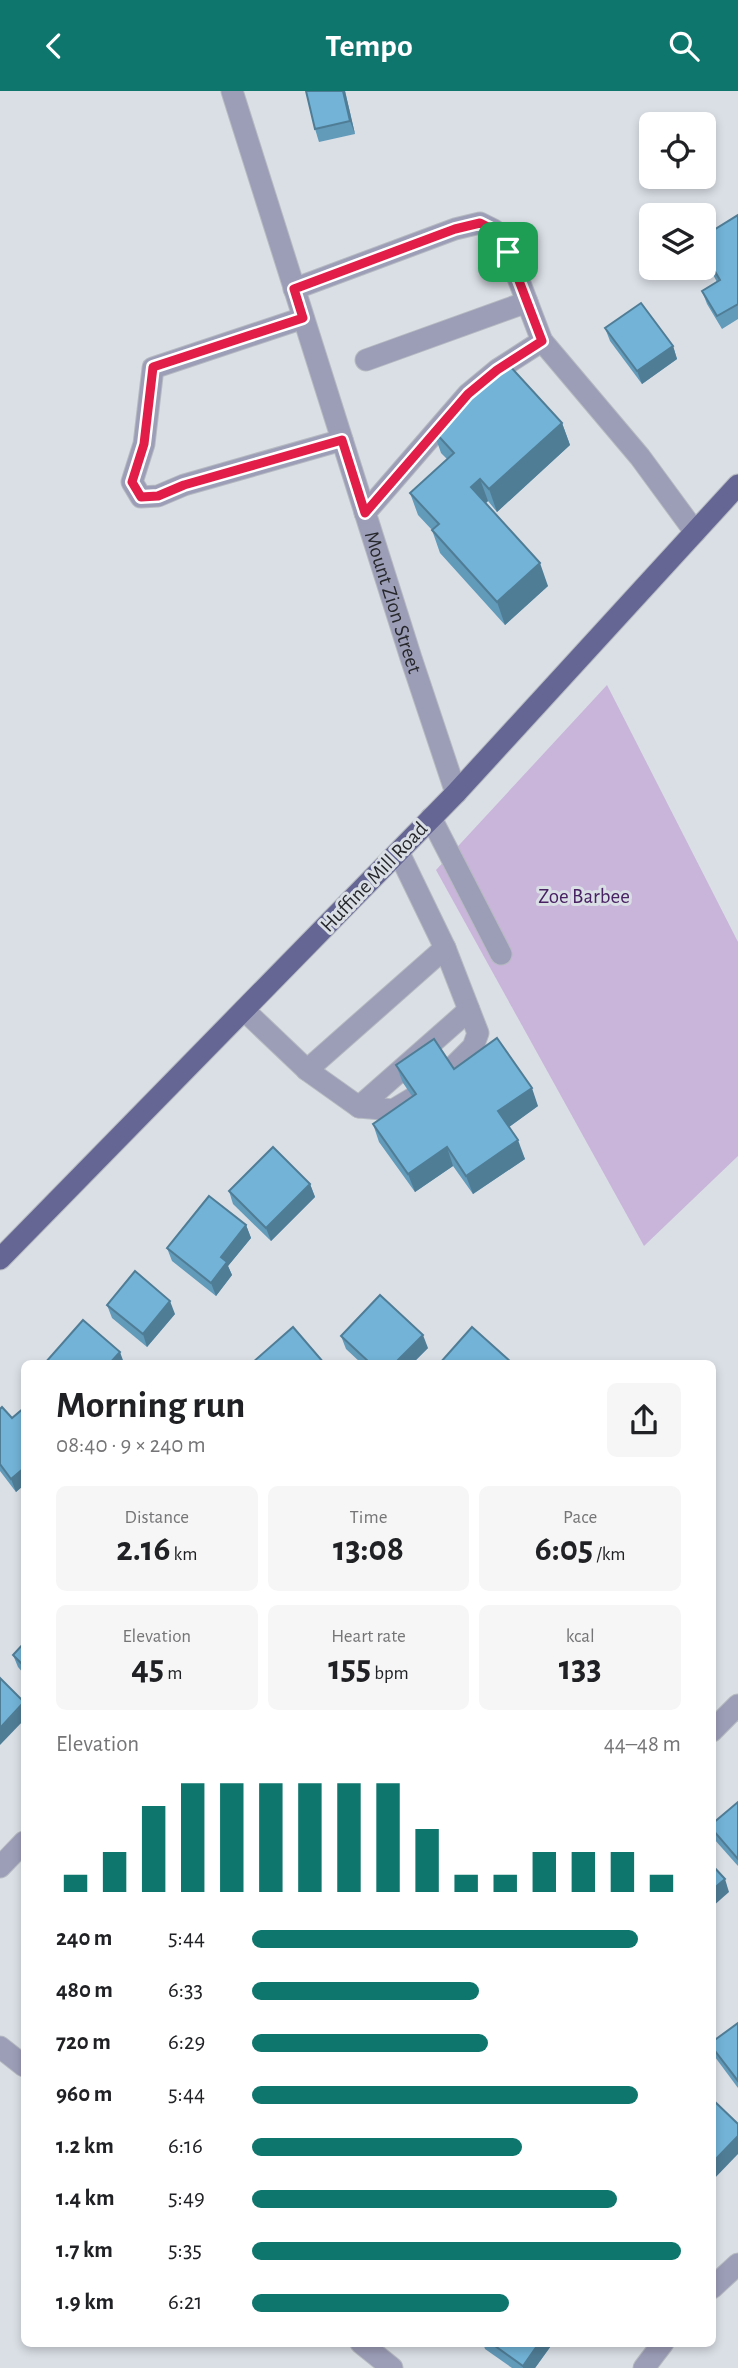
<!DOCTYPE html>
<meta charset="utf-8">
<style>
body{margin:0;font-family:"Alegreya Sans",sans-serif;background:#f6f6f6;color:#202124;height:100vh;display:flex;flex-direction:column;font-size:26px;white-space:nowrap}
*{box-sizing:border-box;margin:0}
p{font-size:23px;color:#757577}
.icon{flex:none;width:38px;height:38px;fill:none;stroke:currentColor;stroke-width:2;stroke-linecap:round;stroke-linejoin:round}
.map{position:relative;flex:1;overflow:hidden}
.side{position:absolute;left:21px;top:1269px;width:695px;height:987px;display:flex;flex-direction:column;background:#fff;border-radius:10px;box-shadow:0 4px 10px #0003}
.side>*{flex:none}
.tools{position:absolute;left:639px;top:21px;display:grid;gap:14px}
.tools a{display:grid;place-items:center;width:77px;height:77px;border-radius:10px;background:#fff;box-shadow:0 4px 10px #0003;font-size:35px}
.pin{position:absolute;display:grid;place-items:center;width:60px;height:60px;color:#fff;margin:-30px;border-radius:14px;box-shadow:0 4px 10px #0006}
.round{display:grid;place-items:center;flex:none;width:74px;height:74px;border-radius:10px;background:#f6f6f6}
.summary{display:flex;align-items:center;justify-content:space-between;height:119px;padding:0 35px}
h1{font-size:38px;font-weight:700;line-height:52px}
.metrics{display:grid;grid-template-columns:repeat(3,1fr);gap:10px;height:119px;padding:7px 35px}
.metrics div{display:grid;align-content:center;border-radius:10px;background:#f6f6f6;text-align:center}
.metrics b{font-size:35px;font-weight:700}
.metrics small{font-size:19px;font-weight:400}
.metrics p{font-size:19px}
.chart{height:196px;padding:14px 35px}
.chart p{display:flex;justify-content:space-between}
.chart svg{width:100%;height:126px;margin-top:7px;stroke:#0f766e;stroke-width:6}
ul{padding:0 35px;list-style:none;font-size:23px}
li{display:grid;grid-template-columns:112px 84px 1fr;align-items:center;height:52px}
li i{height:18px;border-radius:9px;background:#0f766e}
header{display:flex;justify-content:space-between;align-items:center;height:91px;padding:0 35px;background:#0f766e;color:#fff;font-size:32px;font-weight:700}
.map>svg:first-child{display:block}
</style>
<header><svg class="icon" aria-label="back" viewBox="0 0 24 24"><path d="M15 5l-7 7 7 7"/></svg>Tempo<svg class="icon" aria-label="search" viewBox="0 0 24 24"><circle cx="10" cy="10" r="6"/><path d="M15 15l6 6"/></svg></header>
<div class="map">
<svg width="738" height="2277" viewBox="0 0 738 2277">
<rect width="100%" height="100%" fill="#dadfe6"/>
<!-- green -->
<path fill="#c8b5d9" d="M 607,594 L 738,851 L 738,1065 L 644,1155 L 436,779 Z"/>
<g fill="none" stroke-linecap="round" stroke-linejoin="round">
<defs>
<g id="minor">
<path id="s1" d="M 232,0 L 411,567 L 456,702"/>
<path d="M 294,198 L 455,138 L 480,132 L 494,139 L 508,161 L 542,250 L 640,366 L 695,441"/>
<path d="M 303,227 L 153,277 L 144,353 L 132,391 L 141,406 L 158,405 L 184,394 L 342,349"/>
<path d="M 366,269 L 527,211"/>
<path d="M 365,422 L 468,303 L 497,279 L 542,250"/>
<path d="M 431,727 L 501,863"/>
<path d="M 445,857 L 478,942 L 473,956 L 449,980"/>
<path d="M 244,919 L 307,979 L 445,857 L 399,762"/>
<path d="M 307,979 L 359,1016 L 393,1019 L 413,1007"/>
<path d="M 359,1016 L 469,919"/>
<path d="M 712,1640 L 738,1614"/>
<path d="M 0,1776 L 24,1751"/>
<path d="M 0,1956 L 24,1975"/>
<path d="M 712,2197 L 738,2173"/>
<path d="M 361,2252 L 392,2277"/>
<path d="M 644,2277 L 663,2252"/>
</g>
<path id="major" d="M 0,1168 L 456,702 L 738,394"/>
</defs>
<!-- minor casing -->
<use href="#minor" stroke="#b6bac1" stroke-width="23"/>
<!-- major casing -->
<use href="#major" stroke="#b6bac1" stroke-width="23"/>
<!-- minor -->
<use href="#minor" stroke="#9c9db7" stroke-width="21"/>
<!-- major -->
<use href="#major" stroke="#666694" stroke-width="21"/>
</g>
<!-- wall -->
<g fill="#629ab9">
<path d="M 306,0 L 345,0 L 355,43 L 319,51 L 315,38 Z"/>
<path d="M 738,124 L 738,228 L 722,238 L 707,213 L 702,200 L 717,191 L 704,167 L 704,145 Z"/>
<path d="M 605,237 L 673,255 L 677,268 L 642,293 L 610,250 Z"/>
<path d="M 562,332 L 570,354 L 497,421 L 488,410 L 486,412 L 548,495 L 505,534 L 440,462 L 432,439 L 418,424 L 410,402 L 447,368 L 441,362 L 433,339 Z"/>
<path d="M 396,974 L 454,978 L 538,1015 L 509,1036 L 525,1068 L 473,1103 L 453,1075 L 415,1101 L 379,1051 L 373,1033 L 412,1005 L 403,992 Z"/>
<path d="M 310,1093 L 315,1106 L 271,1150 L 233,1113 L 229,1100 Z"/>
<path d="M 246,1134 L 251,1147 L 228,1175 L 232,1184 L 216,1205 L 172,1170 L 167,1157 Z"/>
<path d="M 107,1214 L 175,1223 L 147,1256 L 112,1227 Z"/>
<path d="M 341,1245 L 428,1257 L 413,1272 L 361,1272 L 346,1258 Z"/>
<path d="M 24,1317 L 24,1394 L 16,1401 L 0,1380 L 0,1318 L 12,1327 Z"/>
<path d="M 24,1552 L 24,1583 L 18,1576 L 13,1564 Z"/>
<path d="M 738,1711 L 738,1775 L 714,1748 L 712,1742 L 712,1733 Z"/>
<path d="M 738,1932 L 738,1997 L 715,1966 L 712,1959 L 712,1951 Z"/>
<path d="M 483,2252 L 553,2252 L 535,2277 L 512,2277 L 485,2258 Z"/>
</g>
<!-- shaded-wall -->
<g fill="#507d96">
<path d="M 343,0 L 345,0 L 355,43 L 350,30 Z"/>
<path d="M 673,255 L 677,268 L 642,293 L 637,280 Z"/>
<path d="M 562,332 L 570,354 L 497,421 L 489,398 Z"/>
<path d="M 480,388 L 488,410 L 479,418 L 471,396 Z"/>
<path d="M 540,472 L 548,495 L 505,534 L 497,511 Z"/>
<path d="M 532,997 L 538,1015 L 505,1039 L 498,1020 Z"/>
<path d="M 518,1049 L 525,1068 L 473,1103 L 466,1085 Z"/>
<path d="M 447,1056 L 453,1075 L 415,1101 L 408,1083 Z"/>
<path d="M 310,1093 L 315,1106 L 271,1150 L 266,1137 Z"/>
<path d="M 246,1134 L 251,1147 L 228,1175 L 232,1184 L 216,1205 L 211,1192 L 221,1166 Z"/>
<path d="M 170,1210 L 175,1223 L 147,1256 L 143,1243 Z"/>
<path d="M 423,1244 L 428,1257 L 413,1272 L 395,1272 Z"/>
<path d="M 120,1261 L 124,1272 L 110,1272 Z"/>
<path d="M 24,1377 L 24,1394 L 16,1401 L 11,1388 Z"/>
<path d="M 24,1612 L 24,1629 L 0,1654 L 0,1637 Z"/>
<path d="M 725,1788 L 729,1801 L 712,1816 L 712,1799 Z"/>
<path d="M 738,2045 L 738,2063 L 712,2090 L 712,2072 Z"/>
<path d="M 539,2252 L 553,2252 L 535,2277 L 523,2277 L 523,2275 Z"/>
</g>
<!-- building -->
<g fill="#72b3d7" stroke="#507d96" stroke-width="2">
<path d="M 306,0 L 343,0 L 350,30 L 315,38 Z"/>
<path d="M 738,124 L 738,213 L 717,225 L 702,200 L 720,189 L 704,162 L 704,145 Z"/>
<path d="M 641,212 L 673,255 L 637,280 L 605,237 Z"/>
<path d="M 507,272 L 562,332 L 489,398 L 480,388 L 471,396 L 540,472 L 497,511 L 432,439 L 439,433 L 410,402 L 454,362 L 433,339 Z"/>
<path d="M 497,947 L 532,997 L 498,1020 L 518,1049 L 466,1085 L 447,1056 L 408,1083 L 373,1033 L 416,1003 L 396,974 L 434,948 L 454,978 Z"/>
<path d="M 273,1056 L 310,1093 L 266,1137 L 229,1100 Z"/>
<path d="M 209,1105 L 246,1134 L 221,1166 L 227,1171 L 211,1192 L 167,1157 Z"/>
<path d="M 135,1180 L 170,1210 L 143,1243 L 107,1214 Z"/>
<path d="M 380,1204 L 423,1244 L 395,1272 L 370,1272 L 341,1245 Z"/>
<path d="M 83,1229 L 120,1261 L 110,1272 L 45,1272 Z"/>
<path d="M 293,1236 L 324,1272 L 252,1272 Z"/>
<path d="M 472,1236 L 512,1272 L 440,1272 Z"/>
<path d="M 2,1316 L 12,1327 L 24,1317 L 24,1377 L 11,1388 L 0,1373 L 0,1318 Z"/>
<path d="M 24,1552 L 24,1575 L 13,1564 Z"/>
<path d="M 0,1587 L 24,1611 L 0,1637 Z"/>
<path d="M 738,1711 L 738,1768 L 712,1738 L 712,1733 Z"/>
<path d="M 712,1774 L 725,1788 L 712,1799 Z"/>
<path d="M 738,1932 L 738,1990 L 712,1956 L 712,1951 Z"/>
<path d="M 712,2008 L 738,2033 L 738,2045 L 712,2072 Z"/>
<path d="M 491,2252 L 539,2252 L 523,2275 Z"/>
</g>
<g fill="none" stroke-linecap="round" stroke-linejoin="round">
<defs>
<path id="route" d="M 480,132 L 494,139 L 508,161 L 542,250 L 497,279 L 468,303 L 365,422 L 342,349 L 184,394 L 158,405 L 141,406 L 132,391 L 144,353 L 153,276 L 303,227 L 294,198 L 455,138 Z"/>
</defs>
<!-- route casing -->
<use href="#route" stroke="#fff" stroke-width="14"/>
<!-- route -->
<use href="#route" stroke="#e11d48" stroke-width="9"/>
</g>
<g text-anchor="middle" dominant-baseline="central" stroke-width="6" stroke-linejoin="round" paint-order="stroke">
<!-- street labels -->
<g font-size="21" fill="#26282b" stroke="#dadfe6">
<text stroke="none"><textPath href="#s1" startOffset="536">Mount Zion Street</textPath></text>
<text transform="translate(374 786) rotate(-46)">Huffine Mill Road</text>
</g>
<!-- park labels -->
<g font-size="21" fill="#492263" stroke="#dadfe6">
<text x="584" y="805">Zoe Barbee</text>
</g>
</g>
</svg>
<div class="tools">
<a><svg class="icon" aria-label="locate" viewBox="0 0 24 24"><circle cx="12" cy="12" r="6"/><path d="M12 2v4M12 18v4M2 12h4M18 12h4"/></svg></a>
<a><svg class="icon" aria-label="layers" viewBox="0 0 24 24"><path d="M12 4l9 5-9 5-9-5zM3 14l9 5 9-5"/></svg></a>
</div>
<div class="pin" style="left:508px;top:161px;background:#1e9e55"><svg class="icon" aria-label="arrive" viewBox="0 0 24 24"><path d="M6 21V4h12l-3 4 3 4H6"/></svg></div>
<section class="side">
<div class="summary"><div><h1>Morning run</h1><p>08:40 · 9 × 240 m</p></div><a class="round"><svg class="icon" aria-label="share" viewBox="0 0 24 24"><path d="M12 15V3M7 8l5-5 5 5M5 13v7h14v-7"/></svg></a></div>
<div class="metrics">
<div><p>Distance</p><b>2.16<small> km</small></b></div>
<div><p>Time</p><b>13:08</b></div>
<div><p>Pace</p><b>6:05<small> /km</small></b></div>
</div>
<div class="metrics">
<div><p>Elevation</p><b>45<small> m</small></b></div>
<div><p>Heart rate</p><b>155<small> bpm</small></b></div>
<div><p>kcal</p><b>133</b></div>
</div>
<div class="chart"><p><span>Elevation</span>44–48 m</p>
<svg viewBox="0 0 160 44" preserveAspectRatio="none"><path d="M5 44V38M15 44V30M25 44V14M35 44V6M45 44V6M55 44V6M65 44V6M75 44V6M85 44V6M95 44V22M105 44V38M115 44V38M125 44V30M135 44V30M145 44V30M155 44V38"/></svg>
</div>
<ul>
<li><b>240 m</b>5:44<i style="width:90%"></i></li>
<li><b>480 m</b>6:33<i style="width:53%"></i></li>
<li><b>720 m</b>6:29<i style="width:55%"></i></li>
<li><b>960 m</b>5:44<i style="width:90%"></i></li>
<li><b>1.2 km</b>6:16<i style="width:63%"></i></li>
<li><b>1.4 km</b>5:49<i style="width:85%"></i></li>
<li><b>1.7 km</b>5:35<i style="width:100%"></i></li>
<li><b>1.9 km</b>6:21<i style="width:60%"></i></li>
</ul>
</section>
</div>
